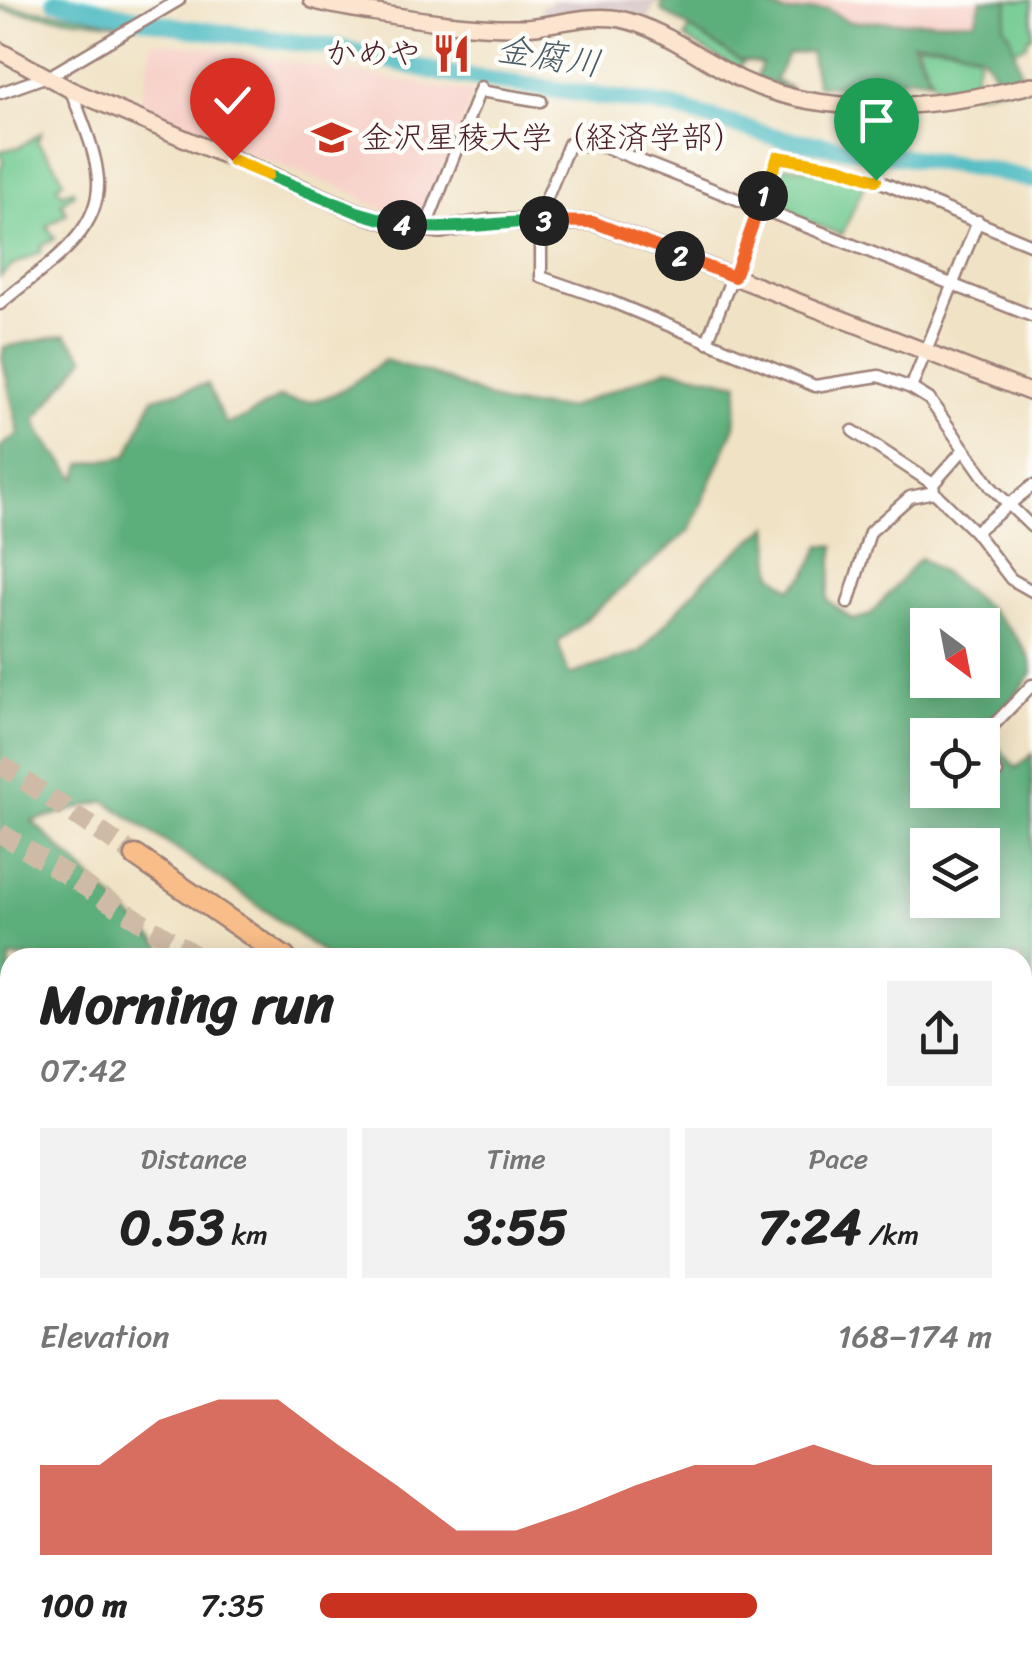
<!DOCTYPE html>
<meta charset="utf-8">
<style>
body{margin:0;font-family:Sriracha,"Klee One",sans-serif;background:#f2f2f2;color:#222;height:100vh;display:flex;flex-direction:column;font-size:38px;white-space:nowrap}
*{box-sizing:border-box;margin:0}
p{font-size:32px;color:#767676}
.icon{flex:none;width:55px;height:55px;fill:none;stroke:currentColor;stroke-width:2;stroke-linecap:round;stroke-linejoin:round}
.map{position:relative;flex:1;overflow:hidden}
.sheet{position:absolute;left:0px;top:948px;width:1032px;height:718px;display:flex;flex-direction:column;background:#fff;border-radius:30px 30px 0 0;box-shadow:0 5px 25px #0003}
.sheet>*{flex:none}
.needle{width:65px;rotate:148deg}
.buttons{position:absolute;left:910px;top:608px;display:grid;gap:20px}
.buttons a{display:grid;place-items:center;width:90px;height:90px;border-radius:0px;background:#fff;box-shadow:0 5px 25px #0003;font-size:50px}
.pin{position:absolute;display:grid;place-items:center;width:85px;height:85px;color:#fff;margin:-102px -42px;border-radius:50% 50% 50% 0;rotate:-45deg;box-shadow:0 0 10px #0007}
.pin .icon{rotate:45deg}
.km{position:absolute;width:50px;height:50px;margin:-25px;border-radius:50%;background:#222;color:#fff;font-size:28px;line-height:50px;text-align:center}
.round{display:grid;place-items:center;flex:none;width:105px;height:105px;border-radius:0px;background:#f2f2f2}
.headline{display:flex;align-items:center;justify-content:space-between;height:170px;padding:0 40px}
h1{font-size:55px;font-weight:700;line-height:75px}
.figures{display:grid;grid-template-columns:repeat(3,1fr);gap:15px;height:170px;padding:10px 40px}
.figures div{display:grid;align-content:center;border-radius:0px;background:#f2f2f2;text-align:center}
.figures b{font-size:50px;font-weight:700}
.figures small{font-size:28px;font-weight:400}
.figures p{font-size:28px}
.chart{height:280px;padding:20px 40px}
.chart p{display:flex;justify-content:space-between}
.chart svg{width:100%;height:180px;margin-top:10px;fill:#c8321e;opacity:.7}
ul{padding:0 40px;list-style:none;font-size:32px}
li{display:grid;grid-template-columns:160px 120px 1fr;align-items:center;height:75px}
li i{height:25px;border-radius:12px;background:#c8321e}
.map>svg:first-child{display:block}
</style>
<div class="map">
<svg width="1032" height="1663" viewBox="0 0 1032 1663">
<rect width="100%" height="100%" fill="#fdfcf7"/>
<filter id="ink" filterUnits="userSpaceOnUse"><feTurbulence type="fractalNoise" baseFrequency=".01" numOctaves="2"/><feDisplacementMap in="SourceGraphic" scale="20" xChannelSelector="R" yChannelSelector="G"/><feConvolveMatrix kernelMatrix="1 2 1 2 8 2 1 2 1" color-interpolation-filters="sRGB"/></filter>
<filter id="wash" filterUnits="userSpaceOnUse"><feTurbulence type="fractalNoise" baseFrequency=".0048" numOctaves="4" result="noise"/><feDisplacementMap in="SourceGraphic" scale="40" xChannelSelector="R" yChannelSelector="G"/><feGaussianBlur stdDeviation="2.25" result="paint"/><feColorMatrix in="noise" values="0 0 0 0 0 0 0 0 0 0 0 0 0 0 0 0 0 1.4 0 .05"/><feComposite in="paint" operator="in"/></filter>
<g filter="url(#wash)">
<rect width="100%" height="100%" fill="#f0e2c4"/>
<!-- built -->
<g fill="#f7d1c9">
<path d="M 755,0 L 981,0 L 975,21 L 962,23 L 927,20 L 885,24 L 850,22 L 827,9 L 785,13 Z"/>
<path d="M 153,41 L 238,53 L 474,93 L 423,217 L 419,218 L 394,213 L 361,199 L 359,195 L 139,112 Z"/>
</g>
<!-- industrial -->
<path fill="#d2bfc1" d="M 550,0 L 656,0 L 647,23 L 607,12 L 544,17 L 540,6 L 549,4 Z"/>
<!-- green -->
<g fill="#71ca90" stroke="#5e745e" stroke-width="2.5">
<path d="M 1009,0 L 1032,0 L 1032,35 L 1027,40 L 1027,45 L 1014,50 L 1004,26 Z"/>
<path d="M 0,6 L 80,15 L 120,24 L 0,10 Z"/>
<path d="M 690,29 L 739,60 L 744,61 L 738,69 L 685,38 Z"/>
<path d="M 916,43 L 953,46 L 979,55 L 974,81 L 991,79 L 1000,88 L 975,93 L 933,83 Z"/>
<path d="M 41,133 L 37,142 L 54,162 L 64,181 L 56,185 L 62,193 L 73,190 L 74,194 L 61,203 L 67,213 L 47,226 L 55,239 L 42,245 L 41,252 L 12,266 L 0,277 L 0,169 L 3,162 L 0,151 L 19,147 Z"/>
<path d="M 786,166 L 842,173 L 865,183 L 842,235 L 770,206 L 767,201 L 781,168 Z"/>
</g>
<!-- forest -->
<g fill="#5cae7a" stroke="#536652" stroke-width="2.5" fill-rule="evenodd">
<path d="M 654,0 L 755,0 L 785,13 L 827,9 L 850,22 L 975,21 L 981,0 L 1009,0 L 1004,26 L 1010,34 L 1023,80 L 1005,88 L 981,54 L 953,45 L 912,42 L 931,80 L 912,77 L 856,87 L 817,85 L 810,52 L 788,54 L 775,80 L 791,88 L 789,90 L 756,78 L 762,64 L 739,60 L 661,10 L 663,1 Z"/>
<path d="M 66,335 L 85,358 L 35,420 L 43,437 L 77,479 L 82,464 L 127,456 L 153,398 L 207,384 L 226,424 L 244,418 L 280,397 C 320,413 353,383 385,360 L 438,376 L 506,405 L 568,408 L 668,368 L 739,383 L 735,426 L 690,530 L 558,643 L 569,675 L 640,652 L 710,574 L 769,526 L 773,574 L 791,589 L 806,575 L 821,545 L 835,546 L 827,600 L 853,620 L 870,615 L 920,558 C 947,576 1032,632 1032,672 C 1028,683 996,716 987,728 L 993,741 L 1016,768 L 1032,754 L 1032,1073 L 1023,1077 L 1022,958 L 328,957 L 252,901 L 105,801 L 32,821 L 173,957 L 10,958 L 10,1655 L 893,1655 L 900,1663 L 0,1663 L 0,447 L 19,434 L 2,358 L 4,347 ZM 928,625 L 982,625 L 982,680 L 928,680 ZM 928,735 L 982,735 L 982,790 L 928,790 ZM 928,845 L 982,845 L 982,900 L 928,900 Z"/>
<path d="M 1032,1266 L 1032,1595 L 1022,1589 L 1022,1267 Z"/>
</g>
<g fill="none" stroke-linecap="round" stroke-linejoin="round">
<!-- river -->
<path stroke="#4ab9c1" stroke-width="18" d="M 55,0 L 185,28 L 340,48 L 442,73 L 672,107 L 783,139 L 986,169 L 1032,180"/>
</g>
</g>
<g filter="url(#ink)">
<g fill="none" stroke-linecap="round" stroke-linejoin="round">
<!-- highway-tunnel -->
<g stroke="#cfbba5" stroke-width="20" stroke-dasharray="20 10" stroke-linecap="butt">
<path d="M 0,764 L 136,856"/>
<path d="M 0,833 L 199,958"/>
<path d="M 667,1655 L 668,1663"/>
<path d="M 727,1655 L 728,1663"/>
</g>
<defs>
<g id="street">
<path d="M 480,91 L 541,101"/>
<path d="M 0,93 L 53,74 L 179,0"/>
<path d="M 425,229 L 481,87"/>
<path d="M 0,304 C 36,271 101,238 98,180 C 96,149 81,119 71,90"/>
<path d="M 1032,316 L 603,146 L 569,144 L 541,212 L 541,277 L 610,301 L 815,386 L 879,376 L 911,388 L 929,399 L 991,487 L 1032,527"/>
<path d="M 707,342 L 778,157 L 840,167 L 876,180 L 1032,245"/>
<path d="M 911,388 L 978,221"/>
<path d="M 853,431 L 933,484"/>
<path d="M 964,449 L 933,484 L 934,492 L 975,532"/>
<path d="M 1032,486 L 975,532 L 1011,579 L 1032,591"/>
<path d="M 848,603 L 870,532 L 910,497 L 934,492"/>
<path d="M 982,737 L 1032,685"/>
<path d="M 982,750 L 997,773"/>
<path d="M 1022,1087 L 1032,1084"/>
<path d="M 1022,1097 L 1032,1134"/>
<path d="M 1022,1144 L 1032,1139"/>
<path d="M 1022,1206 L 1032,1203"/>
</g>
<g id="secondary">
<path d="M 312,0 C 331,6 351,8 371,12 C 421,20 471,28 522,27 C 554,26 588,13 620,19 C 663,28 703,61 742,80 C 830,121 940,107 1032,85"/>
<path d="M 0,51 L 71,90 L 357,212 L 396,224 L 440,230 L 492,222 L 593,222 L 1032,393"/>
</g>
<path id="highway" d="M 136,856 L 285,958"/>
</defs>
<!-- street casing -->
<use href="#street" stroke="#9d8078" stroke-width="15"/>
<!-- secondary casing -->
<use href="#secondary" stroke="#9d8078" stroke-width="20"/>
<!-- highway casing -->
<use href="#highway" stroke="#9d8078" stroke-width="25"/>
<!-- street -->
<use href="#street" stroke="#fff" stroke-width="10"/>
<!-- secondary -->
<use href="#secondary" stroke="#fce5cf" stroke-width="15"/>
<!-- highway -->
<use href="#highway" stroke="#f8bd88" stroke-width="20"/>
</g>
</g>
<g fill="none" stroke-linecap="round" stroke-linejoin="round" filter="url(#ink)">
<defs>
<path id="split-1" d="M 763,196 L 778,157 L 840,168 L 876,180"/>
<path id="split-2" d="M 680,256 L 734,277 L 763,196"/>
<path id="split-3" d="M 544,221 L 593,222 L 680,256"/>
<path id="split-4" d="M 402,225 C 450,232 495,222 544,221"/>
<path id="split-5" d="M 268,175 L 357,212 L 402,225"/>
<path id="split-6" d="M 232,160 L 268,175"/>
</defs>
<!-- split-1 casing -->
<use href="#split-1" stroke="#fff" stroke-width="20"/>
<!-- split-2 casing -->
<use href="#split-2" stroke="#fff" stroke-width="20"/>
<!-- split-3 casing -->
<use href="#split-3" stroke="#fff" stroke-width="20"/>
<!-- split-4 casing -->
<use href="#split-4" stroke="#fff" stroke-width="20"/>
<!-- split-5 casing -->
<use href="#split-5" stroke="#fff" stroke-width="20"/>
<!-- split-6 casing -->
<use href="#split-6" stroke="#fff" stroke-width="20"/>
<!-- split-1 -->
<use href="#split-1" stroke="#f5b400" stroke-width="12"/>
<!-- split-2 -->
<use href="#split-2" stroke="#f0652b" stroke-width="12"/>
<!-- split-3 -->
<use href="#split-3" stroke="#f0652b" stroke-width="12"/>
<!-- split-4 -->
<use href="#split-4" stroke="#22a559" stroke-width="12"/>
<!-- split-5 -->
<use href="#split-5" stroke="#22a559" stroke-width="12"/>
<!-- split-6 -->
<use href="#split-6" stroke="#f5b400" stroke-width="12"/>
</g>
<!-- icons -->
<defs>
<symbol id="restaurant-bare" viewBox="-9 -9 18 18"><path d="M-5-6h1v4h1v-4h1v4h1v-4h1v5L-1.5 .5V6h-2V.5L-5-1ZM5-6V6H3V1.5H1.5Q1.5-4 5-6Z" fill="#c8321e" stroke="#fdfcf7" stroke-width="2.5" paint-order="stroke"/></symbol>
<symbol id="university-bare" viewBox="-9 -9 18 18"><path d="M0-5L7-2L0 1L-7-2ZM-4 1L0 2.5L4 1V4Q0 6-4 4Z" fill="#c8321e" stroke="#fdfcf7" stroke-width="2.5" paint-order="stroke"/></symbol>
</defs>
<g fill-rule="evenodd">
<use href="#restaurant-bare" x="424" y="26" width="55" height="55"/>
<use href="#university-bare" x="304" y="110" width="55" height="55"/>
</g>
<g text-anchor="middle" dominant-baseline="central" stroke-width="9" stroke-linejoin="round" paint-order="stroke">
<!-- poi labels -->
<g font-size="32" fill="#4a1f2b" stroke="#fdfcf7" text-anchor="end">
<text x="421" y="53">かめや</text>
<text x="361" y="137" text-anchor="start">金沢星稜大学（経済学部）</text>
</g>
<!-- water labels -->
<g font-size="35" font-style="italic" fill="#4a5d67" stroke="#fdfcf7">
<text transform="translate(549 56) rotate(9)">金腐川</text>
</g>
</g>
</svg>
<div class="buttons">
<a><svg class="needle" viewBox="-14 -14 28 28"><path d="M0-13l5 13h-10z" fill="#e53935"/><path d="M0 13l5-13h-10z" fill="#767676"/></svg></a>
<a><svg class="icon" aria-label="locate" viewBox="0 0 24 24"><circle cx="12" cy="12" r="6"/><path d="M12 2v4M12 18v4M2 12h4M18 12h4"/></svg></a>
<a><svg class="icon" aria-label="layers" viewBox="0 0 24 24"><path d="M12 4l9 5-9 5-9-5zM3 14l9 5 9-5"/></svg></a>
</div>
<div class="pin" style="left:876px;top:180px;background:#1e9e55"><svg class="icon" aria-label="arrive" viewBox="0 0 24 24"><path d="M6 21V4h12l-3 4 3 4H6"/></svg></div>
<div class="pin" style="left:232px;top:160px;background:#d93025"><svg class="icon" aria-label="check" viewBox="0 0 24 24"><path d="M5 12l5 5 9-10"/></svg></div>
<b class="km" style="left:763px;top:196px">1</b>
<b class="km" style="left:680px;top:256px">2</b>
<b class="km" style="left:544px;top:221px">3</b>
<b class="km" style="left:402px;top:225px">4</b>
<section class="sheet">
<div class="headline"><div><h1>Morning run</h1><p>07:42</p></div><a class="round"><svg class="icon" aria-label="share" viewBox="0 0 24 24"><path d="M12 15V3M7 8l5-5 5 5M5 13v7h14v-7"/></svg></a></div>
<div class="figures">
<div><p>Distance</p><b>0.53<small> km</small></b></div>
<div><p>Time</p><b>3:55</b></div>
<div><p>Pace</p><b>7:24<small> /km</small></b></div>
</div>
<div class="chart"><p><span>Elevation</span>168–174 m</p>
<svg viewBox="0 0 160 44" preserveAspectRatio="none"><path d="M0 44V22L10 22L20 11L30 6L40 6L50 17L60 27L70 38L80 38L90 33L100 27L110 22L120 22L130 17L140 22L150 22L160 22V44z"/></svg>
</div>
<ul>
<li><b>100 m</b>7:35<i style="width:65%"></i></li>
</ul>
</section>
</div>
